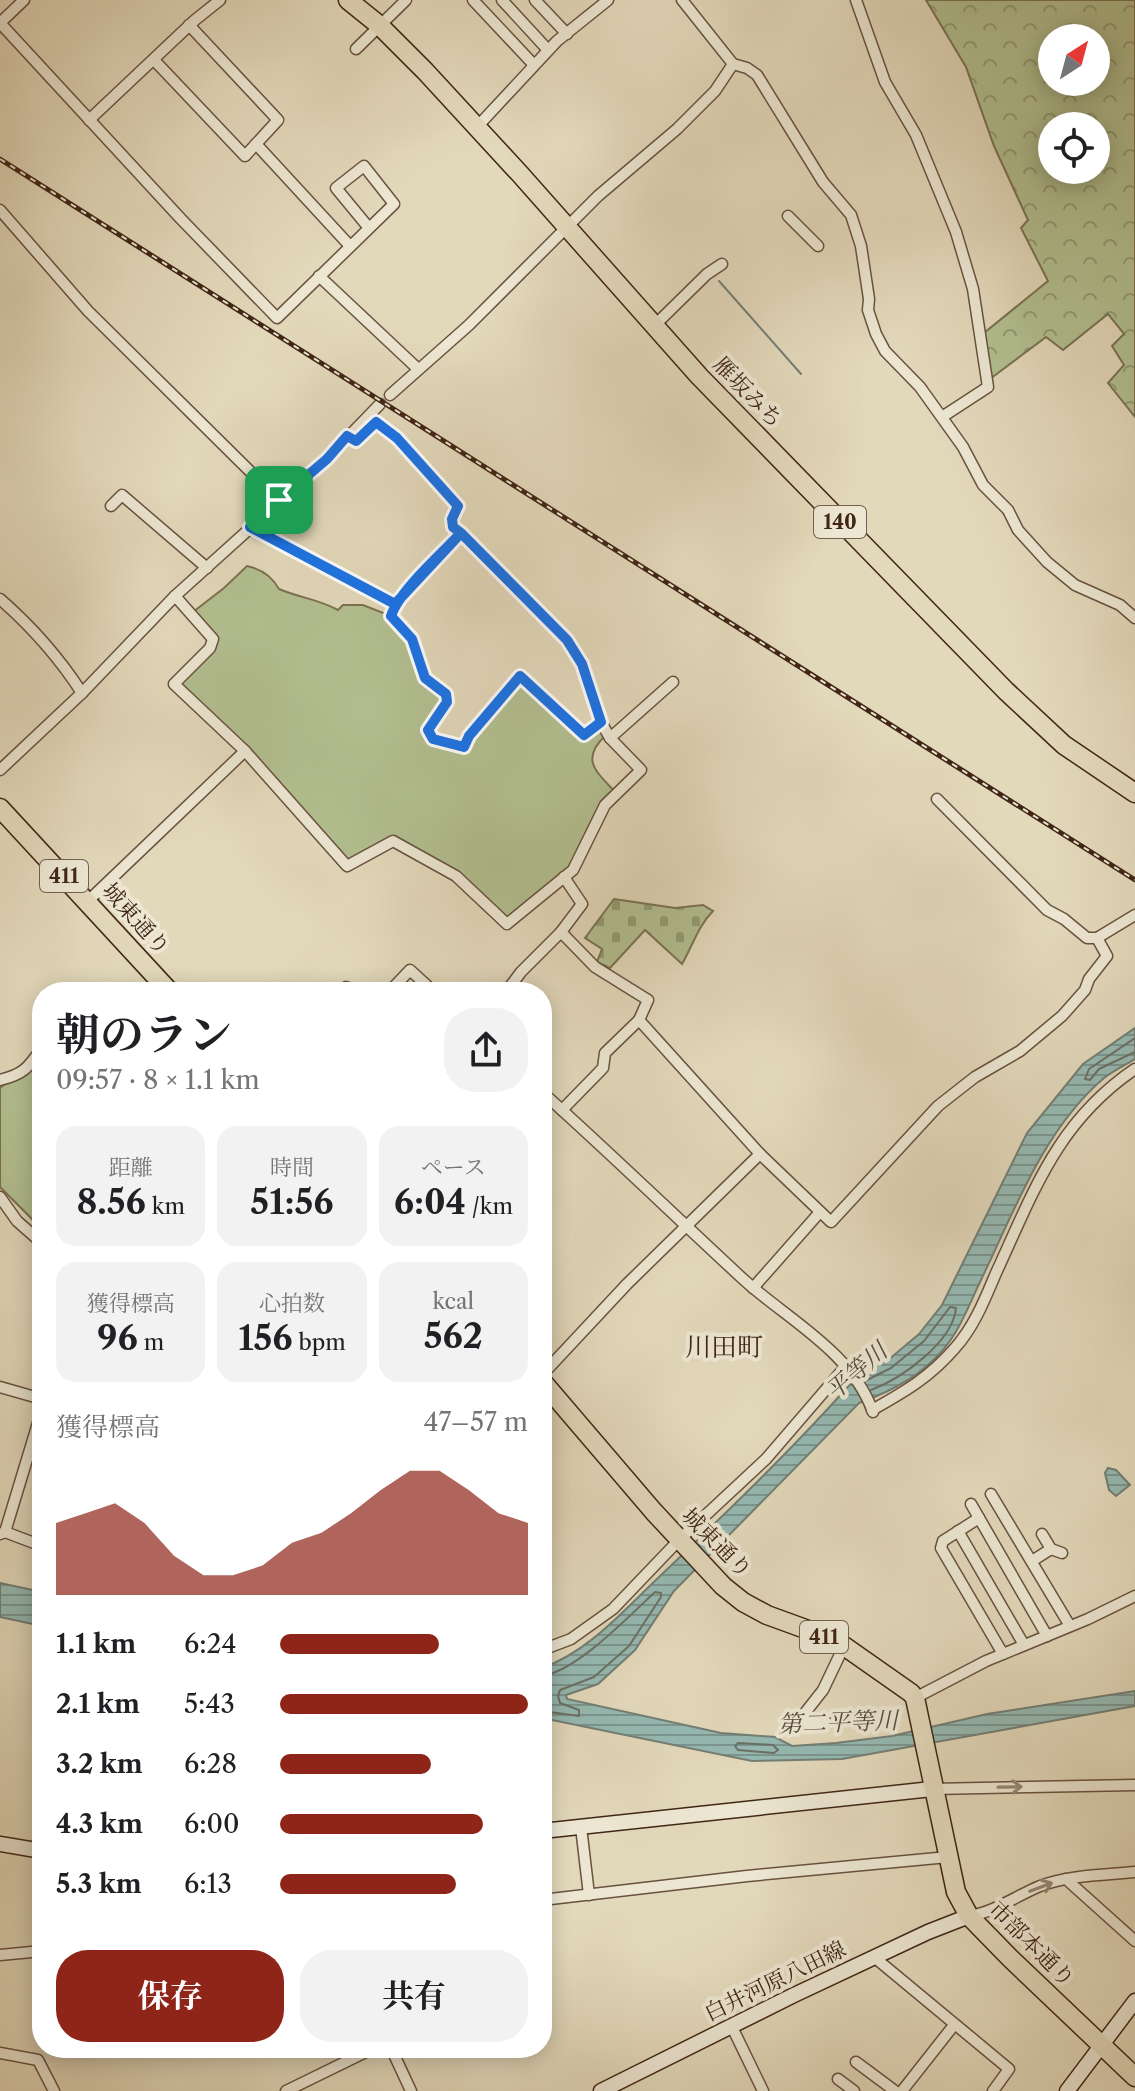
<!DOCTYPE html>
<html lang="ja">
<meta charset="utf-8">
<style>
body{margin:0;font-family:"Libre Caslon Text","Noto Serif JP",serif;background:#f2f2f2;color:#202124;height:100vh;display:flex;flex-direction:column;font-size:30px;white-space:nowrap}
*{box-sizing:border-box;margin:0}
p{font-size:26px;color:#757577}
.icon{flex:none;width:44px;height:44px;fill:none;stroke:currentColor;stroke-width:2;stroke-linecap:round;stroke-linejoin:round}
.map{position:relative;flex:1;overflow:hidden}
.drawer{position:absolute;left:32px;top:982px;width:520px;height:1076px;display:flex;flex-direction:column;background:#fff;border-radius:32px;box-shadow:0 4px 20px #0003}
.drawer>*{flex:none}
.needle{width:52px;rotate:36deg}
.tools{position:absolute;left:1038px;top:24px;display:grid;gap:16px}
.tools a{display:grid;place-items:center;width:72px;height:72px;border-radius:50%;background:#fff;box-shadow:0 4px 20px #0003;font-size:40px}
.pin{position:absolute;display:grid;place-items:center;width:68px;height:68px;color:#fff;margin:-34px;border-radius:16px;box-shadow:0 4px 12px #0006}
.round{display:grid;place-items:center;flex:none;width:84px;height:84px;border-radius:32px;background:#f2f2f2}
.overview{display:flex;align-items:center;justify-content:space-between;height:136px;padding:0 24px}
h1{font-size:44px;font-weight:700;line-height:60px}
.figures{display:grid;grid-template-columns:repeat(3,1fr);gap:12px;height:136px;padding:8px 24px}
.figures div{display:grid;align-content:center;border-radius:20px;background:#f2f2f2;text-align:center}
.figures b{font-size:34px;font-weight:700}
.figures small{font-size:22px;font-weight:400}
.figures p{font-size:22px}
.chart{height:224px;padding:16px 24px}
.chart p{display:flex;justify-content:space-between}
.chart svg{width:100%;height:144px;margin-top:8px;fill:#8f2418;opacity:.7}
.primary-button{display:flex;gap:16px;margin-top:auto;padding:16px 24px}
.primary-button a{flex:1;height:92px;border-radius:32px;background:#8f2418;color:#fff;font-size:32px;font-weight:700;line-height:92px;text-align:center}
.primary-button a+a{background:#f2f2f2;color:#202124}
ul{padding:0 24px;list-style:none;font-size:26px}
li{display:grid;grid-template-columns:128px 96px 1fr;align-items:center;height:60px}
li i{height:20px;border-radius:10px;background:#8f2418}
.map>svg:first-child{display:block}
</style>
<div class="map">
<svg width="1135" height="2091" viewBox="0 0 1135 2091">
<defs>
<pattern id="forest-crowns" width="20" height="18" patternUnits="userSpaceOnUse" patternTransform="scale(2)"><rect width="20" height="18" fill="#b2bf90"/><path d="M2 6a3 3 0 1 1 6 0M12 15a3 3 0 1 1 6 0" fill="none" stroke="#929b75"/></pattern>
<pattern id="cemetery-stones" width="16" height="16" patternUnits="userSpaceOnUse" patternTransform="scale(2)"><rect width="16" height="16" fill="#b2bf90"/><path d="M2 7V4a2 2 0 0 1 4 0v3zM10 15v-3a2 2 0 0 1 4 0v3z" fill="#929b75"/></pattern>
<pattern id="water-rules" width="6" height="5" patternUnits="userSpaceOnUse" patternTransform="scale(2)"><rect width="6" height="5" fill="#95b9b2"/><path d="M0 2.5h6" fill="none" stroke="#7b9690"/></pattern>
</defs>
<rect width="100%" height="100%" fill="#e2d8ba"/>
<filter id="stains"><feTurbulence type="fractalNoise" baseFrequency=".0025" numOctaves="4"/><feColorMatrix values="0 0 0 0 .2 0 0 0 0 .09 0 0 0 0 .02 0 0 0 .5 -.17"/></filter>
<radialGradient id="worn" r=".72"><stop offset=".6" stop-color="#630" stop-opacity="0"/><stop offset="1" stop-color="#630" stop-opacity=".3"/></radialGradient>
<!-- forest -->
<path fill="url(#forest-crowns)" stroke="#7a7253" stroke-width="2" fill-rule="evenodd" d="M 926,0 L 1135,0 L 1135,417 L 1108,383 L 1124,365 L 1112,346 L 1124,334 L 1108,314 L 1063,350 L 1046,337 L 990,379 L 984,333 L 1048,281 L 1021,228 L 1028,220 L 994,146 L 966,67 ZM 1052,38 L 1096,38 L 1096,82 L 1052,82 ZM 1052,126 L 1096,126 L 1096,170 L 1052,170 Z"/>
<!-- cemetery -->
<path fill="url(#cemetery-stones)" stroke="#7a7253" stroke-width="2" d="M 614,899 L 675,908 L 703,905 L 713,911 C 698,926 693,945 682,964 L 645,930 L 610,968 L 597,962 L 602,949 L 585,938 Z"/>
<!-- green -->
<g fill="#b2bf90" stroke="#7a7253" stroke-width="2">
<path d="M 247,566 C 261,569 272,576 279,589 C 300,598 318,599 338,610 L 343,605 L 363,605 L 391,616 L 412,639 L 425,678 L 446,694 L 428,730 L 433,739 L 464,746 L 520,676 L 584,735 L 601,722 L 606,735 C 579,760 597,772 616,793 L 573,870 L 507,924 L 475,892 L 393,842 L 347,866 L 245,751 L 174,684 L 215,647 L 193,612 L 224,588 Z"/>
<path d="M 42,1052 L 42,1229 L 0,1187 L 0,1088 L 11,1079 L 22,1077 Z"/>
</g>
<!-- water -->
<g fill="url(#water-rules)" stroke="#737e74" stroke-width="2">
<path d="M 1135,1028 L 1135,1059 C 1125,1065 1113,1071 1104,1078 C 1043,1130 1014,1212 980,1282 C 969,1305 959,1332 942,1351 C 920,1377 890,1392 859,1403 L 674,1591 L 635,1650 L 598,1684 L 566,1695 L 567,1699 L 721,1733 L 775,1737 L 792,1746 L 836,1743 L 892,1736 L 987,1714 L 1135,1691 L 1135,1706 L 842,1759 L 752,1761 L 542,1718 L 542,1668 C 588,1652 623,1611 658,1578 C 726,1513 799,1443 861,1372 L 887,1361 L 919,1334 L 942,1305 L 1027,1133 L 1083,1064 Z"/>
<path d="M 1108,1468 L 1116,1470 L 1130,1485 L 1116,1496 L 1109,1490 L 1105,1473 Z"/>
<path d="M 0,1583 L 42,1592 L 42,1626 L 0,1617 Z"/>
</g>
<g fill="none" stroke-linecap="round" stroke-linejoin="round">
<!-- shore -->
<g stroke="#6b7064" stroke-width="2">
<path d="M 1135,1038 L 1089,1069 L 1085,1079 L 1090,1080 L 1099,1069 L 1135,1052"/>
<path d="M 865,1381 L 891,1368 L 924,1341 L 950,1307 L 956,1308 C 953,1342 901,1379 871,1390"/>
<path d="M 542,1676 C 577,1671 629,1616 655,1592 L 661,1593 L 661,1597 L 629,1646 L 594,1677 L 560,1690 L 558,1696 L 560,1703 L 579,1710 L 579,1716 L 542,1711"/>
<path d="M 738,1743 L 773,1745 L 778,1750 L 774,1753 L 738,1750 L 735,1746 Z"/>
</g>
<!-- stream -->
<path stroke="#737e74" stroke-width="2" d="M 719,281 L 801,374"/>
<defs>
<g id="street">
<path d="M 24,0 L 0,23 L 181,219 L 277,318 L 394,204 L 364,166 L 336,188 L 369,228"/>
<path d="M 473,0 L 534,65"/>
<path d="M 502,0 L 548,50"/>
<path d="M 535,0 L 567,34"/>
<path d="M 682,0 L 733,64 L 747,68 L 757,75 L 823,182 L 851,215 L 861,246 L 869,299 L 868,310 L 876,334 L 885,351 L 920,387 L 963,447 L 983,485 L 1008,510 L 1018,530 L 1047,562 L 1075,585 L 1120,605 L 1135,618"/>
<path d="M 856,0 L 885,82 L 916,135 L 956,232 L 973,289 L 988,387 L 942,417"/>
<path d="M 356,49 L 406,0"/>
<path d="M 154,60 L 245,156 L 278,120 L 189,25"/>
<path d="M 89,120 L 195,20 L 220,0"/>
<path d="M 477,127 L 557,41 L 608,0"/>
<path d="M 256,144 L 350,246"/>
<path d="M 0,210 L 88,311 L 279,500"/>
<path d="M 788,216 L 818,246"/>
<path d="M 319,276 L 418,369"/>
<path d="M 654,326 L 707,274 L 722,264"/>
<path d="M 390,395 L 469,325 L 598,196 L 677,129 L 715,91 L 733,64"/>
<path d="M 347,436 L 356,441 L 376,422 L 397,438 L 458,506 L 452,519 L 453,527 L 461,533"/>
<path d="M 111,506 L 122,495 L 207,568"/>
<path d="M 250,527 L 395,604 L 461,533 L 567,640 L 582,664 L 601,722 L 610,738 L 641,770 L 605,805 L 573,870 L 507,924 L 456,876 L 393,841 L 347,866 L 245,751 L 174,684 L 210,648 L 213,639 L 175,596 L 327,459 L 380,404"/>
<path d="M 0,599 C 31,626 60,659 82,693 L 0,770"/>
<path d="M 395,604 L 391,616 L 412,639 L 425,678 L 446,694 L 447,702 L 428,730 L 433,739 L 464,747 L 469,736 L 520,676 L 584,735 L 601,722"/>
<path d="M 82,693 L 175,596"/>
<path d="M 610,738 L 673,682"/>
<path d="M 937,799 L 1047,910 L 1064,919 L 1087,938 L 1097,938 L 1135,915"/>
<path d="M 564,877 L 582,904 L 561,932 L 595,967 L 648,1000 L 639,1020 L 760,1154 L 831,1222 L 938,1106 L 975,1077 L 1020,1051 L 1062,1016 L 1085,990 L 1089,979 L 1107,956 L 1097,938"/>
<path d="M 88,901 L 245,751"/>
<path d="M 341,992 L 346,987 L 360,992"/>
<path d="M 389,992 L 410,970 L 434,992"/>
<path d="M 506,992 L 521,972 L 561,932"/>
<path d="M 0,1080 C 24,1074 28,1068 42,1048"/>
<path d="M 542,1092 C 610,1153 676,1217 743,1279 C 788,1320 851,1351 873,1412"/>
<path d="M 562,1110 L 603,1068 L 605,1053 L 639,1020"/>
<path d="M 0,1197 L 17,1221 L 42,1243"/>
<path d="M 753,1288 L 820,1212"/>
<path d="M 542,1375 L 627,1284 L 760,1154"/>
<path d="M 0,1387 L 42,1399"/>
<path d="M 872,1410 C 906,1391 930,1377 955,1348 C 974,1327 985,1299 996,1273 C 1034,1191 1057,1122 1135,1069"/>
<path d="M 991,1494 L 1070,1626"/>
<path d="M 971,1504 L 1047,1636"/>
<path d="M 979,1518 L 943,1541 L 941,1548 L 1003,1654"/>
<path d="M 958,1531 L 1024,1645"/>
<path d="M 5,1532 L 42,1546"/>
<path d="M 0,1534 L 5,1532 L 42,1410"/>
<path d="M 1042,1534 L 1051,1549 L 1062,1553"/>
<path d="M 1032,1561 L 1051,1549"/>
<path d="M 542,1650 L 571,1639 L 613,1609 L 679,1540 L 766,1459 L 846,1366"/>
<path d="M 915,1698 L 986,1661 L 1088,1619 L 1135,1596"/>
<path d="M 797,1723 L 823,1690 L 844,1646"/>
<path d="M 797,1723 L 826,1722"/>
<path d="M 932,1789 L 1135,1785"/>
<path d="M 581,1827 L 589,1895"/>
<path d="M 1066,1879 L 1135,1941"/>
<path d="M 542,1900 L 747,1876 L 948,1857"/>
<path d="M 969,1916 C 995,1912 1016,1896 1040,1886 C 1069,1875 1104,1875 1135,1872"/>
<path d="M 0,1955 L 42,1951"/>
<path d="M 874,1957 L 1009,2069 L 993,2091"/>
<path d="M 732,2027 L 763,2091"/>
<path d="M 391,2048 L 411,2091"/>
<path d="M 0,2053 L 38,2060 L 54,2091"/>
<path d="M 856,2062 L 895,2091"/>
<path d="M 838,2079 L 854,2091"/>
<path d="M 286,2091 L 374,2048"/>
<path d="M 902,2091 L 954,2025"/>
</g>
<g id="secondary">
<path d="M 542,1831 L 932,1789"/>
<path d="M 0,1844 L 42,1851"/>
<path d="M 601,2091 L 794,1995 L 928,1932 L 969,1916"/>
<path d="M 1067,2091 L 1135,2001"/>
</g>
<g id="highway">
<path d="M 348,0 L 379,25 L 425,71 L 520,174 L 699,376 L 1006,691 L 1064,745 L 1135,793"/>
<path d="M 0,808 L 170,992"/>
<path d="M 542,1381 L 654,1512 L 723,1586 L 743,1602 L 767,1615 L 811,1631 L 844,1646 L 911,1693 L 915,1698 L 956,1892 L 969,1916 L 1010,1958 L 1135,2077"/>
</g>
</defs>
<!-- street casing -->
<use href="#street" stroke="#69523f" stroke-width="13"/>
<!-- secondary casing -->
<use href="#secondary" stroke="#412616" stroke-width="17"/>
<!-- highway casing -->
<use href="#highway" stroke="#412616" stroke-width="21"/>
<!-- street -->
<use href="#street" stroke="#ece6d2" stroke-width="10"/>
<!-- secondary -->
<use href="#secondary" stroke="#ece6d2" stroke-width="14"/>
<!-- highway -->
<use href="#highway" stroke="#e2d8ba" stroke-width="18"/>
<defs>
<path id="rail" d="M 0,159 L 1135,880"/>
</defs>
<!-- rail casing -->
<use href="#rail" stroke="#412616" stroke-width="5"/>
<!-- rail -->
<use href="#rail" stroke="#ece6d2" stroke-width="2" stroke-dasharray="6" stroke-linecap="butt"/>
</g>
<!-- one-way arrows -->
<defs><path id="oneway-shaft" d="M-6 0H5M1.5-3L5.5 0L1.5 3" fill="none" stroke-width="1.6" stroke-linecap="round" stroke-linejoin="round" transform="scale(2)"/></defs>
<g stroke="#968674">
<use href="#oneway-shaft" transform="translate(1010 1787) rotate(-1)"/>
<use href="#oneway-shaft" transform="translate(1041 1887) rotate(-21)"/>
</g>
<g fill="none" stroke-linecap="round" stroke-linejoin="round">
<defs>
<path id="route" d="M 279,500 L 250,527 L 395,604 L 461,533 L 567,640 L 582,664 L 601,722 L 584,735 L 520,676 L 469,736 L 464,747 L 433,739 L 428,730 L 447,702 L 446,694 L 425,678 L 412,639 L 391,616 C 399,591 442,553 461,533 L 453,527 L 452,519 L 458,506 L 397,438 L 376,422 L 356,441 L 347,436 L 327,459 L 279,500"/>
</defs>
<!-- route casing -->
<use href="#route" stroke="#fff" stroke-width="16"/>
<!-- route -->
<use href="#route" stroke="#1a73e8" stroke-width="10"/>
</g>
<g text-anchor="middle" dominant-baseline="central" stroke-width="8" stroke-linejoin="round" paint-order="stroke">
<!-- shield labels -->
<g fill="#ece6d2" stroke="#74604e" stroke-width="2">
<rect x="814" y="506" width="52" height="32" rx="6"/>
<rect x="40" y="860" width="48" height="32" rx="6"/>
<rect x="800" y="1621" width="48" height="32" rx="6"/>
</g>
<g font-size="20" font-weight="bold" fill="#412616">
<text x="840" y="522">140</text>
<text x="64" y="876">411</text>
<text x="824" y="1637">411</text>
</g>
<!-- street labels -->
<g font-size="22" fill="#412616" stroke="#ece6d2">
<text transform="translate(748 392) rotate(46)">雁坂みち</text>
<text transform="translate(136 919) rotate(48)">城東通り</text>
<text transform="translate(717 1543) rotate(45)">城東通り</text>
<text transform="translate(1032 1944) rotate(45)">市部本通り</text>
<text transform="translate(775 1981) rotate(-26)">白井河原八田線</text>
</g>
<!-- water labels -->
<g font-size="24" font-style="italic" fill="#564b3d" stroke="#ece6d2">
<text transform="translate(856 1371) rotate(-41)">平等川</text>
<text transform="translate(838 1722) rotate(-2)">第二平等川</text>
</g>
<!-- quarter labels -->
<g font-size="26" fill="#412616" stroke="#ece6d2">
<text x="724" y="1347">川田町</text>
</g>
</g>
<rect width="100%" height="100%" filter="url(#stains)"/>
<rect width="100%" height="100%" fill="url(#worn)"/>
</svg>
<div class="tools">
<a><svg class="needle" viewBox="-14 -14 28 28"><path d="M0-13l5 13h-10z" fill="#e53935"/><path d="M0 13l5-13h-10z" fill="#757577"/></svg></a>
<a><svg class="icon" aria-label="locate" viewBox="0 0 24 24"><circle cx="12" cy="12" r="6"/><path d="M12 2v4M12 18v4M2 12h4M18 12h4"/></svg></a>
</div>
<div class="pin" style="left:279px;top:500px;background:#1e9e55"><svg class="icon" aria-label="arrive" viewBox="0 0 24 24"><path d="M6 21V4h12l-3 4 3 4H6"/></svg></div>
<section class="drawer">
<div class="overview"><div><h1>朝のラン</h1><p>09:57 · 8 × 1.1 km</p></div><a class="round"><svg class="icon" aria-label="share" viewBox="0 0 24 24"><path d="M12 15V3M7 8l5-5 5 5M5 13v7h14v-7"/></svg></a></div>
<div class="figures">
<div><p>距離</p><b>8.56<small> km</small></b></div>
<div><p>時間</p><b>51:56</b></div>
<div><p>ペース</p><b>6:04<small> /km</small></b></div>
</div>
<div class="figures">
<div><p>獲得標高</p><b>96<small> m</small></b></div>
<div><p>心拍数</p><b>156<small> bpm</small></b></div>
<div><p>kcal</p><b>562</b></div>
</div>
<div class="chart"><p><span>獲得標高</span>47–57 m</p>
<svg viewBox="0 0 160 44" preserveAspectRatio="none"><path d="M0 44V22L10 19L20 16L30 22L40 32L50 38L60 38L70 35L80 28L90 25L100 19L110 12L120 6L130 6L140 12L150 19L160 22V44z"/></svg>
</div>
<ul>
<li><b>1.1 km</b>6:24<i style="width:64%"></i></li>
<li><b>2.1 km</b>5:43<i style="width:100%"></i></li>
<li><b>3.2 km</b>6:28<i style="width:61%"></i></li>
<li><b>4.3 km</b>6:00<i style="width:82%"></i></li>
<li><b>5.3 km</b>6:13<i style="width:71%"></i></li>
</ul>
<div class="primary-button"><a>保存</a><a>共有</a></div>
</section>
</div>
